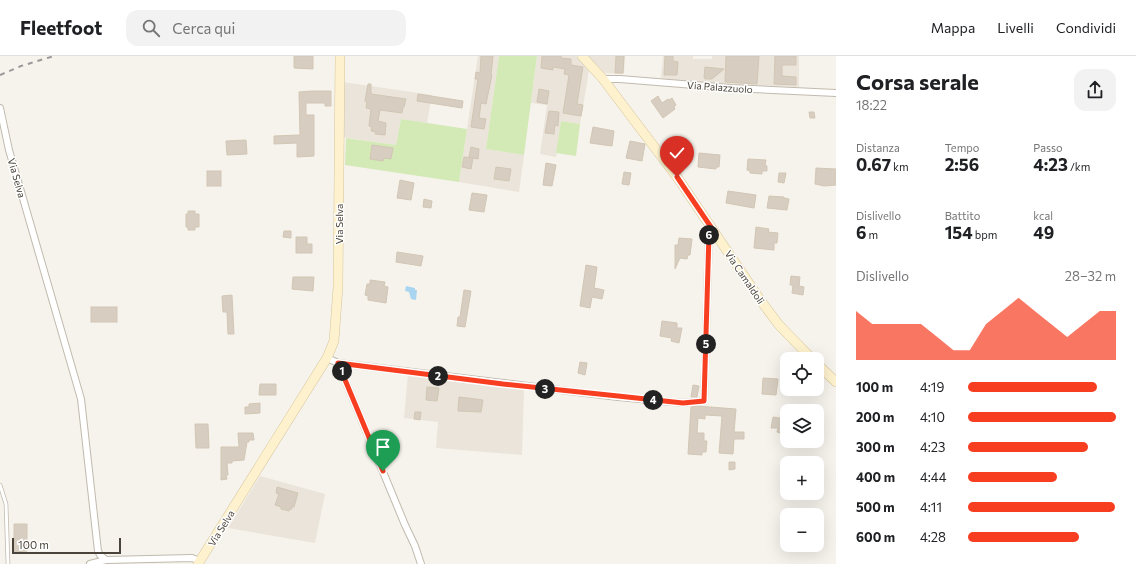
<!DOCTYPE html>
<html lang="it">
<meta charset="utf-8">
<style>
body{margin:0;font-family:Commissioner,sans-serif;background:#f2f2f2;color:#202124;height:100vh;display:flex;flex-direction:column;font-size:15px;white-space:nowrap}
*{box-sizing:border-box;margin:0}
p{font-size:13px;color:#757577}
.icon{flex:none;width:22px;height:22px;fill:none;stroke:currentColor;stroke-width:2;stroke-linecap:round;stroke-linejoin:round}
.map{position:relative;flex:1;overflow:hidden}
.panel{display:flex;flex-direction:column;background:#fff;width:300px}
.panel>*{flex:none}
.controls{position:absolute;left:780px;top:296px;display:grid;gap:8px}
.controls a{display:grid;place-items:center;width:44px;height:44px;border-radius:8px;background:#fff;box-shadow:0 4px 16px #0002;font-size:20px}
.scale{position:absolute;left:12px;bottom:10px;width:109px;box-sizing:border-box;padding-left:4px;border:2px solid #4a4339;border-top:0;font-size:11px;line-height:14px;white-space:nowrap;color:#4a4339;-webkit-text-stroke:3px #fff;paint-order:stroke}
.pin{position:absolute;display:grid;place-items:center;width:34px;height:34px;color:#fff;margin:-41px -17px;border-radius:50% 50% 50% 0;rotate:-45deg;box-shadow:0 0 4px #0007}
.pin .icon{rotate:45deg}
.km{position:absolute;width:20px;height:20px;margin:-10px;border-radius:50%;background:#222;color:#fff;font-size:11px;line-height:20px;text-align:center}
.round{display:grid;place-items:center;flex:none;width:42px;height:42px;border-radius:12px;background:#f2f2f2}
.summary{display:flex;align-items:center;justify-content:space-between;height:68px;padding:0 20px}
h1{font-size:22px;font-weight:700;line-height:30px}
.figures{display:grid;grid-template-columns:repeat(3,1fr);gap:6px;height:68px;padding:4px 20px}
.figures div{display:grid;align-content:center}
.figures b{font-size:17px;font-weight:700}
.figures small{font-size:11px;font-weight:400}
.figures p{font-size:11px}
.chart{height:112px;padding:8px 20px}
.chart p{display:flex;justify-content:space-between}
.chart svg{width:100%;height:72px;margin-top:4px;fill:#f73e21;opacity:.7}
ul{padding:0 20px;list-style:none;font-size:13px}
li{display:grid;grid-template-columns:64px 48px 1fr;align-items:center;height:30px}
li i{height:10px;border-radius:5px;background:#f73e21}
header{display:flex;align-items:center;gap:24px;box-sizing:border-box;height:56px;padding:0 20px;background:#fff;border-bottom:1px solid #e0e0e0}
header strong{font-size:19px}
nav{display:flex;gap:22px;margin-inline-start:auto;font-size:14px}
.search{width:280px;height:36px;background:#f2f2f2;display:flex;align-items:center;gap:10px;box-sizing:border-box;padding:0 14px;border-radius:12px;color:#757577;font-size:15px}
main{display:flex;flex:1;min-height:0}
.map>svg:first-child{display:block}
</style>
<header>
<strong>Fleetfoot</strong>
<div class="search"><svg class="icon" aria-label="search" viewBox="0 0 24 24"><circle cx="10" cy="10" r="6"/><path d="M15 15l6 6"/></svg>Cerca qui</div>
<nav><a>Mappa</a><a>Livelli</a><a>Condividi</a></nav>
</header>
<main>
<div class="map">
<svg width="836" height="508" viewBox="0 0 836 508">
<rect width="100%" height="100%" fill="#f6f3ec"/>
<!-- residential -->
<g fill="#eae4da">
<path d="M 478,0 L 499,0 L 486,93 L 524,99 L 519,136 L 459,126 Z"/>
<path d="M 537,0 L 576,0 L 589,15 L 580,68 L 561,65 L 556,101 L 540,98 L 547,49 L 531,47 Z"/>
<path d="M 588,0 L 625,0 L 624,18 L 605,17 Z"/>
<path d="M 663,0 L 693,0 L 693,3 L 712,3 L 712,0 L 799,0 L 799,31 L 689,26 L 661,22 Z"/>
<path d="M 343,26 L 432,39 L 427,67 L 401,63 L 396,89 L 342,81 Z"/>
<path d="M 408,318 L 524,332 L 522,399 L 436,392 L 438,366 L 404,362 Z"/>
<path d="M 260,420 L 325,438 L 315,487 L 228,472 Z"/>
</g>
<!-- green -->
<g fill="#d3e9b6">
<path d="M 499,0 L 537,0 L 524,99 L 486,93 Z"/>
<path d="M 401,63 L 467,73 L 459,126 L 345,109 L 346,82 L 396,89 Z"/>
<path d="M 561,65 L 580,68 L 576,100 L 556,97 Z"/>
</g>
<!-- water -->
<path fill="#aad5f0" d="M 406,230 L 415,232 L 415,234 L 417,234 L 416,244 L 411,243 L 409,236 L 405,235 Z"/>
<!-- building -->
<g fill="#d7cec1" stroke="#d2c6b4">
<path d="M 294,0 L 313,0 L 313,13 L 294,12 Z"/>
<path d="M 481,0 L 493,0 L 491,19 L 492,19 L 486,48 L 481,47 L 479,62 L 486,63 L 484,73 L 471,71 L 478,23 L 475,23 L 476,16 L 480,17 Z"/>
<path d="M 542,0 L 561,0 L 561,2 L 571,3 L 571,9 L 583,11 L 577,48 L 583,49 L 581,60 L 563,57 L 569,19 L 564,18 L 565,13 L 553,11 L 553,14 L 541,12 Z"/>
<path d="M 616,0 L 624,0 L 623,17 L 615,17 Z"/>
<path d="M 665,0 L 673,0 L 673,5 L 678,6 L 677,19 L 664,19 Z"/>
<path d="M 726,0 L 759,0 L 757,28 L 725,26 Z"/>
<path d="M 775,0 L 796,0 L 796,9 L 782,9 L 782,20 L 796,21 L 796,29 L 774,28 Z"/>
<path d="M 705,11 L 724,13 L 712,23 L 705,23 L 704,22 Z"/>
<path d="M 368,28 L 371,28 L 371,38 L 406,43 L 404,51 L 403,51 L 402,57 L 380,54 L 378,65 L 386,67 L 385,79 L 375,78 L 376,76 L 371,75 L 372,71 L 369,70 L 371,53 L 366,52 L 367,46 L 365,45 Z"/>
<path d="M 539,33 L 549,35 L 547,48 L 537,46 Z"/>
<path d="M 312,35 L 331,35 L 331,50 L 325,50 L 325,47 L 306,47 L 306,59 L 314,59 L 314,100 L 297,101 L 297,87 L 274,88 L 274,80 L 300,79 L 299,36 Z"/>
<path d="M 418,38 L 463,45 L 462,52 L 417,45 Z"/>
<path d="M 658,40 L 662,47 L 668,43 L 669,44 L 672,42 L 676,49 L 674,51 L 675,53 L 663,62 L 651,45 Z"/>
<path d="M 549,55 L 559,56 L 558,70 L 555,69 L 554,78 L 545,77 Z"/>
<path d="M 809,56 L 814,56 L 815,62 L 810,62 Z"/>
<path d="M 593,71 L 614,75 L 612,90 L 590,87 Z"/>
<path d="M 246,84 L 247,98 L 227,99 L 226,85 Z"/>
<path d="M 630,85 L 645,88 L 642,105 L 626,102 Z"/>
<path d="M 372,89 L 393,92 L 391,103 L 384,102 L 383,105 L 370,103 Z"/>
<path d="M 471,91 L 479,93 L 478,103 L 469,101 Z"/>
<path d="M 699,97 L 720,99 L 719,111 L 716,111 L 716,113 L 698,111 Z"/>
<path d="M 464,101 L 473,102 L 471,113 L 462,111 Z"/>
<path d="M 748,103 L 766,104 L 765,109 L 767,110 L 767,115 L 762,115 L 762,118 L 750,117 L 750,115 L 747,114 Z"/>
<path d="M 546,107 L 556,109 L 552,130 L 543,129 Z"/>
<path d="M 496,111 L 511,113 L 509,125 L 494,123 Z"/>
<path d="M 816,112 L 836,113 L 836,129 L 824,130 L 815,128 Z"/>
<rect x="207" y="115" width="14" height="15"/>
<path d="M 624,116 L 631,117 L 629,129 L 622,128 Z"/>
<path d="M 779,117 L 786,117 L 784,127 L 778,126 Z"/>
<path d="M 400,124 L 414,127 L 411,144 L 397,142 Z"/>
<path d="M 728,135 L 756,139 L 754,152 L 726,147 Z"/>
<path d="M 472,137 L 487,139 L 484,156 L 469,154 Z"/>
<path d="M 769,140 L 784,141 L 784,142 L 789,143 L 787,154 L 767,152 Z"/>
<path d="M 424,143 L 432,145 L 431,152 L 423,151 Z"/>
<path d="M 188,155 L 195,155 L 195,158 L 199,158 L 199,171 L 195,171 L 195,174 L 188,174 L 188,171 L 186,171 L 186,158 L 188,158 Z"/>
<path d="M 756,171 L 769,173 L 768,176 L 778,177 L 777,187 L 774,187 L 774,194 L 754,192 Z"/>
<path d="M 284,175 L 291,175 L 291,182 L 283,181 Z"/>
<path d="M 296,181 L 307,181 L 307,188 L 312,188 L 312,197 L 296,197 Z"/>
<path d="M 679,182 L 692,183 L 690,199 L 688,199 L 687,203 L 680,202 L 675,213 L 675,189 L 678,189 Z"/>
<path d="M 397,196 L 423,200 L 421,210 L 396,206 Z"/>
<path d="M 586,209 L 597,211 L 594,232 L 604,234 L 602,243 L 592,241 L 590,252 L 580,250 Z"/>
<path d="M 791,220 L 800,221 L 799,230 L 804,231 L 803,239 L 792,237 L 793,229 L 790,229 Z"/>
<path d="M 293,221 L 314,221 L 313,235 L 292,233 Z"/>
<path d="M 370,224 L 385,226 L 384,230 L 388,231 L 386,247 L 368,244 L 368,240 L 365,239 L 367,228 L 370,228 Z"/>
<path d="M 464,234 L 471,235 L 465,271 L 457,270 L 458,261 L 460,261 Z"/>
<path d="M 232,239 L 234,278 L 228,278 L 227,256 L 223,256 L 222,240 Z"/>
<rect x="91" y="251" width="26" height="15"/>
<path d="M 662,265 L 677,267 L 677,272 L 682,272 L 679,287 L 671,285 L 672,282 L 660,280 Z"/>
<path d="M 580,306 L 587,307 L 585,319 L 578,317 Z"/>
<path d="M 763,322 L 778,323 L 776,339 L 762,338 Z"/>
<path d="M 260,328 L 276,328 L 276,339 L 259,339 Z"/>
<path d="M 693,329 L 699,330 L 697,341 L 691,341 Z"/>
<path d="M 427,331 L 439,332 L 437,345 L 426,344 Z"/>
<path d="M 459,341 L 483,344 L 481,356 L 458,355 Z"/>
<path d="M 260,347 L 260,357 L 245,358 L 245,351 L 249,351 L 249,348 Z"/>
<path d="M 697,350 L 736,353 L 734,376 L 744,376 L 744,383 L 734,383 L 733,398 L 719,397 L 722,360 L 705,359 L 705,363 L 698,362 L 697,377 L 704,377 L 704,385 L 707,385 L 706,396 L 702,396 L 702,399 L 688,398 L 691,351 Z"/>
<path d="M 415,356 L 421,356 L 420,364 L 414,363 Z"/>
<path d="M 773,361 L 785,363 L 783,378 L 777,376 L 778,372 L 771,372 Z"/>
<path d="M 195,368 L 208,368 L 209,392 L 196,392 Z"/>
<path d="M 238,377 L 253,377 L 254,384 L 249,384 L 249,386 L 247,386 L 244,404 L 232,405 L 232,407 L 227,407 L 228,419 L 226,419 L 227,423 L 221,424 L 221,391 L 239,391 Z"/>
<path d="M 729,406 L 735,406 L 735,413 L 729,414 Z"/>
<path d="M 277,431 L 298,437 L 294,451 L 292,450 L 292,453 L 290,453 L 289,455 L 281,453 L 281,451 L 275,449 L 279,438 L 276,437 Z"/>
<path d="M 14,468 L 27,468 L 27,495 L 14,496 Z"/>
</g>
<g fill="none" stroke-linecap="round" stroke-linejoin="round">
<defs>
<path id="lane" d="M 0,429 L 6,448 L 8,508"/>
<g id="street">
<path d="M 603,23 L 620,23 L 731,32 L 836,37"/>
<path d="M 0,52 L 9,94 L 81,343 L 98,495 L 100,499 L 106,504 L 192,502 L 200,505"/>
<path d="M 327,302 L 338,307 L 405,469 L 415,490 L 421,508"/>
<path d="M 338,307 L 618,341 L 683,347 L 704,345 L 709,178 L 713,174"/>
<path d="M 90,508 L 106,504"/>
</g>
<g id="secondary">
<path d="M 582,0 L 603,23 L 677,121 L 761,245 L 779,269 L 812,303"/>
<path d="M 817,308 L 836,326"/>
<path d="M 198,508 L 327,302 L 334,285 L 338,231 L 340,0"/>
</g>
</defs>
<!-- lane casing -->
<use href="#lane" stroke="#c1baae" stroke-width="4.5"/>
<!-- street casing -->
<use href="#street" stroke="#c1baae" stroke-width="8"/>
<!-- secondary casing -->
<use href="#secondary" stroke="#d5c59c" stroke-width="10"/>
<!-- lane -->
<use href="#lane" stroke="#fff" stroke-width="3"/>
<!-- street -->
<use href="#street" stroke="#fff" stroke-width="6"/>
<!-- secondary -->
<use href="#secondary" stroke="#fef2ce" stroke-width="9"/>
<!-- rail -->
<path stroke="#9a9a9a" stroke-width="2" stroke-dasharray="5 5" stroke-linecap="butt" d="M 0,19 L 21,10 L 54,0"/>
</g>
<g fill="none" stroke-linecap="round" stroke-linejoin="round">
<defs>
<path id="route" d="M 383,415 L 338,307 L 503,328 L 618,340 L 683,347 L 704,345 L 709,178 L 713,174 L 677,121"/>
</defs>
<!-- route casing -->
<use href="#route" stroke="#fff" stroke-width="8"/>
<!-- route -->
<use href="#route" stroke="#f73e21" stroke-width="5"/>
</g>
<g text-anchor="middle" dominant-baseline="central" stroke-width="3" stroke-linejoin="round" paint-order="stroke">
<!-- street labels -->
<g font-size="10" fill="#4a4339" stroke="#fff">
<text transform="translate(720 31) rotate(4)">Via Palazzuolo</text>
<text transform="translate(17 122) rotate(74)">Via Selva</text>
<text transform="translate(339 168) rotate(-90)">Via Selva</text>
<text transform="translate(745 221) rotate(56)">Via Camaldoli</text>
<text transform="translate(221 472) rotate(-58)">Via Selva</text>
</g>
</g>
</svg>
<div class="controls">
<a><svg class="icon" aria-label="locate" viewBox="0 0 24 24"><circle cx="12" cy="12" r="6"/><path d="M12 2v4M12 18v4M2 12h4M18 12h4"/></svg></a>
<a><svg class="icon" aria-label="layers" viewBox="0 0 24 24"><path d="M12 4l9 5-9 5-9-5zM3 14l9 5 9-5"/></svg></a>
<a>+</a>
<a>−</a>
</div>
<div class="scale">100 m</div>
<div class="pin" style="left:383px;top:415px;background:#1e9e55"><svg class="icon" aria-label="arrive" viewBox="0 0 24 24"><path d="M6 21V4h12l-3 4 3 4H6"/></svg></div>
<div class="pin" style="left:677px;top:121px;background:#d93025"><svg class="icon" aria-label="check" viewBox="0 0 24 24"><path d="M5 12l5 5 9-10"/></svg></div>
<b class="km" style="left:342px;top:315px">1</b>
<b class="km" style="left:438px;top:320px">2</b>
<b class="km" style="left:545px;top:333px">3</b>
<b class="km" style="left:653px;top:344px">4</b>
<b class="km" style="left:706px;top:288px">5</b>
<b class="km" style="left:709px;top:179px">6</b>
</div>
<section class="panel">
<div class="summary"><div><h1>Corsa serale</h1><p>18:22</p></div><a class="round"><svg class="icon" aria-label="share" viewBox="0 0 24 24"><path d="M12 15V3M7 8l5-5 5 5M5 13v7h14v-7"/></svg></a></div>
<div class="figures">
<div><p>Distanza</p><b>0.67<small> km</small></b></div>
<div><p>Tempo</p><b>2:56</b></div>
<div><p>Passo</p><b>4:23<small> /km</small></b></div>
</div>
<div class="figures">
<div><p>Dislivello</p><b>6<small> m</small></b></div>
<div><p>Battito</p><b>154<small> bpm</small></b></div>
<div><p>kcal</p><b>49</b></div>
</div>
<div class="chart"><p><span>Dislivello</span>28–32 m</p>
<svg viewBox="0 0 160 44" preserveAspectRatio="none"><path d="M0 44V14L10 22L20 22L30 22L40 22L50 30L60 38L70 38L80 22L90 14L100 6L110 14L120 22L130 30L140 22L150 14L160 14V44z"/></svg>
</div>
<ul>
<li><b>100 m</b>4:19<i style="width:87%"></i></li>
<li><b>200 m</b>4:10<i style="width:100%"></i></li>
<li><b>300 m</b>4:23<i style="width:81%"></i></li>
<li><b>400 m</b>4:44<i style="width:60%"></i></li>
<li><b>500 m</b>4:11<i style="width:99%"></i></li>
<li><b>600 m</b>4:28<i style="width:75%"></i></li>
</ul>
</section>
</main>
